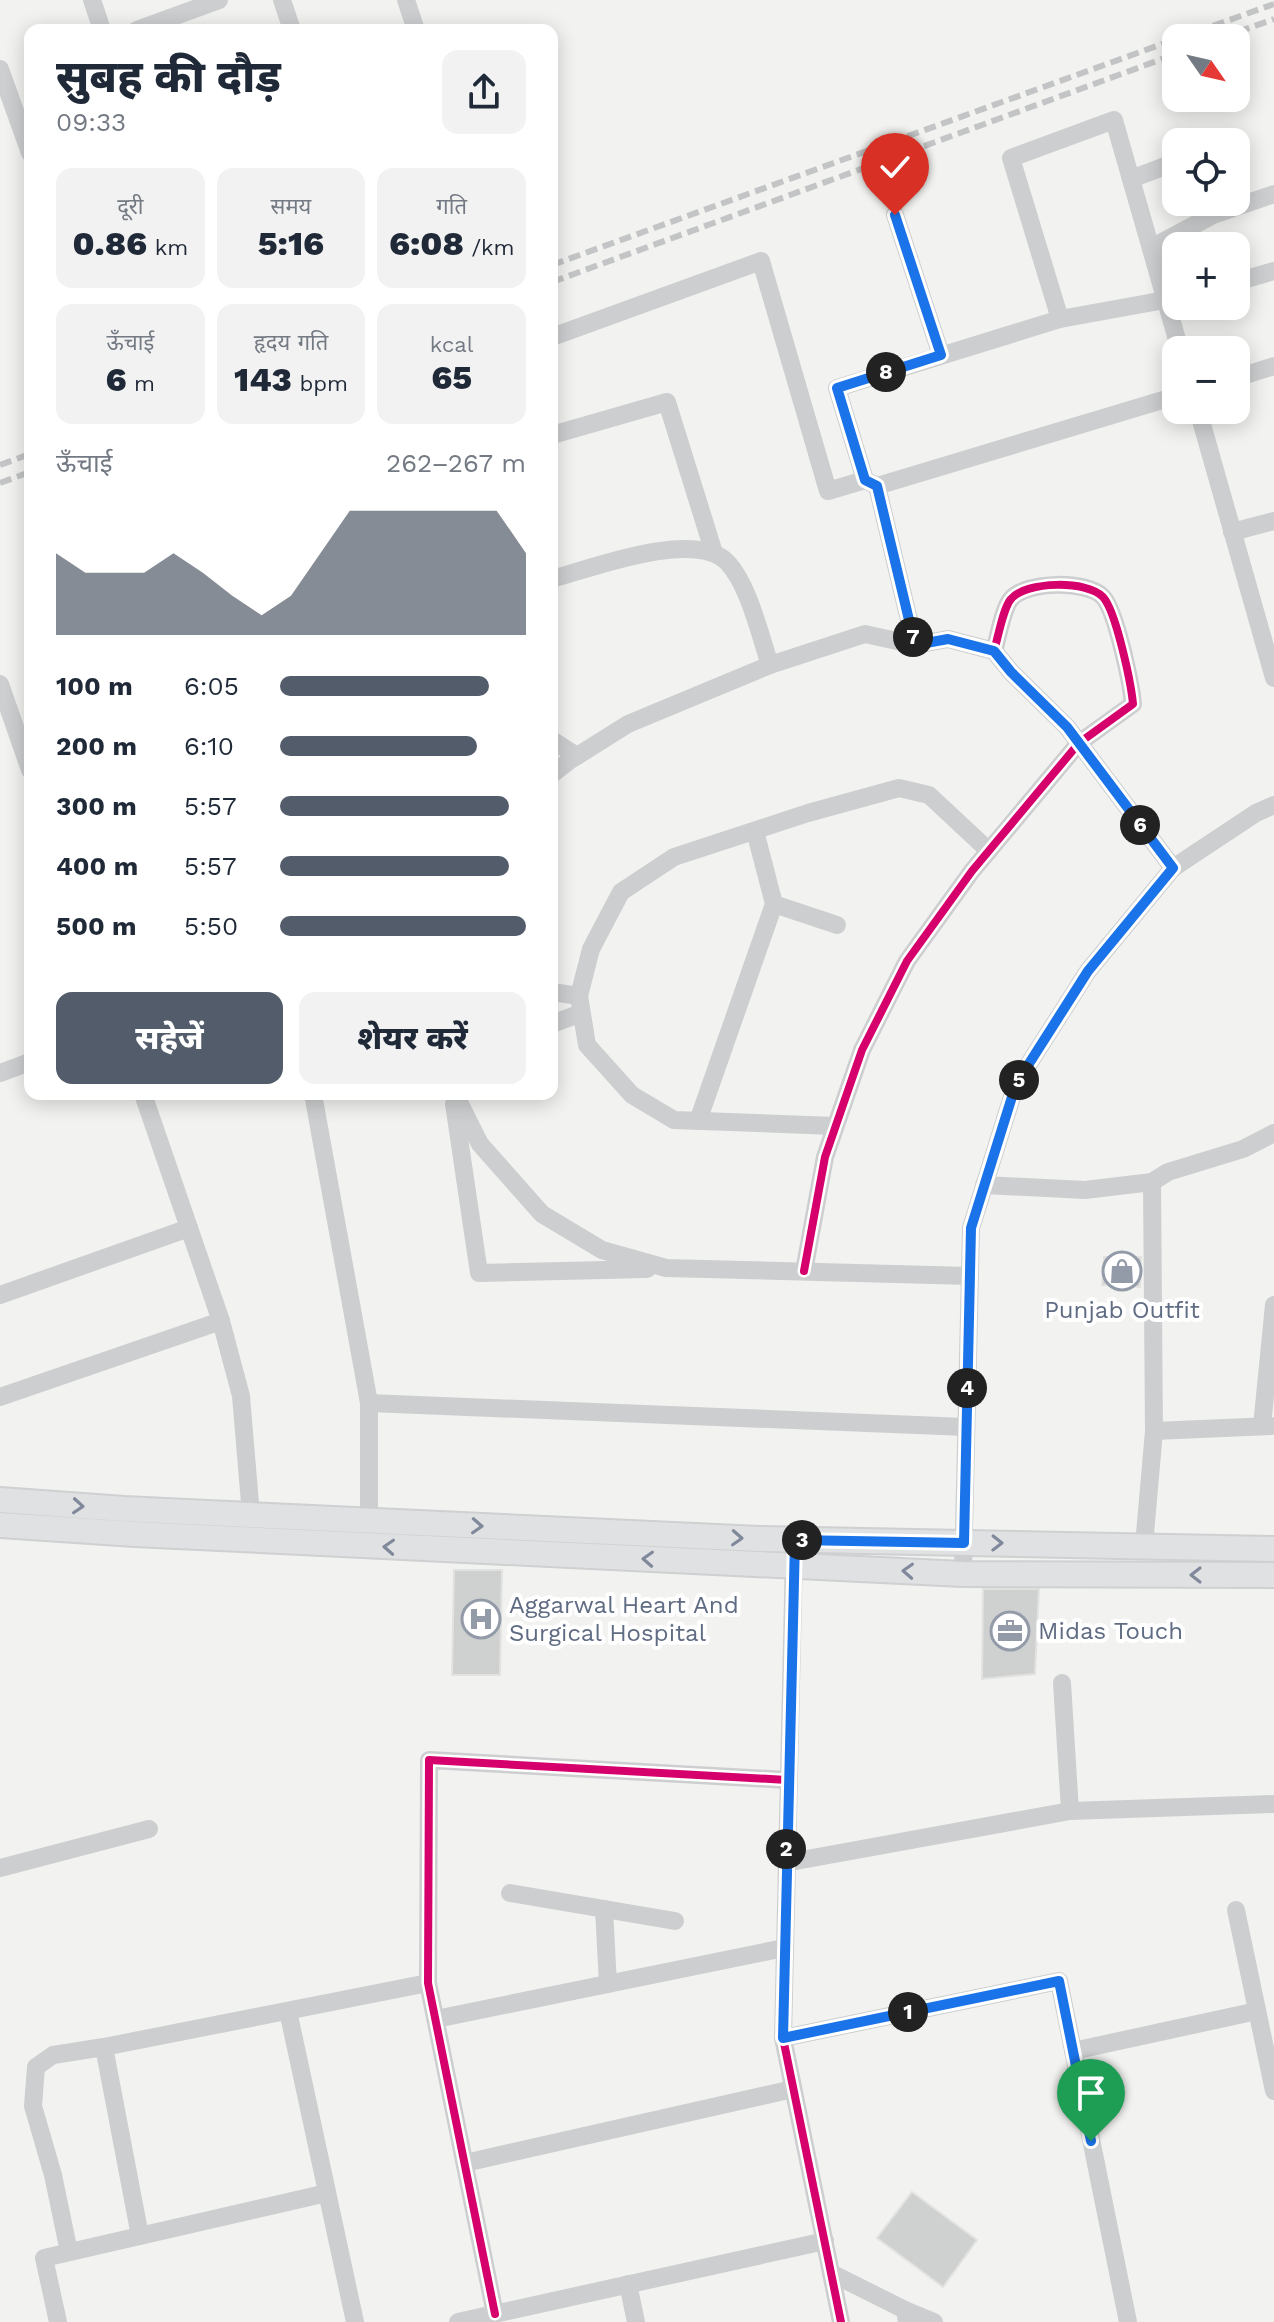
<!DOCTYPE html>
<html lang="hi">
<meta charset="utf-8">
<style>
body{margin:0;font-family:"Work Sans","Noto Sans Devanagari",sans-serif;background:#f2f2f3;color:#1f2937;height:100vh;display:flex;flex-direction:column;font-size:30px;white-space:nowrap}
*{box-sizing:border-box;margin:0}
p{font-size:26px;color:#747a83}
.icon{flex:none;width:44px;height:44px;fill:none;stroke:currentColor;stroke-width:2;stroke-linecap:round;stroke-linejoin:round}
.map{position:relative;flex:1;overflow:hidden}
.side{position:absolute;left:24px;top:24px;width:534px;height:1076px;display:flex;flex-direction:column;background:#fff;border-radius:16px;box-shadow:0 4px 20px #0003}
.side>*{flex:none}
.needle{width:52px;rotate:124deg}
.tools{position:absolute;left:1162px;top:24px;display:grid;gap:16px}
.tools a{display:grid;place-items:center;width:88px;height:88px;border-radius:16px;background:#fff;box-shadow:0 4px 20px #0003;font-size:40px}
.pin{position:absolute;display:grid;place-items:center;width:68px;height:68px;color:#fff;margin:-82px -34px;border-radius:50% 50% 50% 0;rotate:-45deg;box-shadow:0 0 8px #0007}
.pin .icon{rotate:45deg}
.km{position:absolute;width:40px;height:40px;margin:-20px;border-radius:50%;background:#222;color:#fff;font-size:22px;line-height:40px;text-align:center}
.round{display:grid;place-items:center;flex:none;width:84px;height:84px;border-radius:16px;background:#f2f2f3}
.overview{display:flex;align-items:center;justify-content:space-between;height:136px;padding:0 32px}
h1{font-size:44px;font-weight:800;line-height:60px}
.metrics{display:grid;grid-template-columns:repeat(3,1fr);gap:12px;height:136px;padding:8px 32px}
.metrics div{display:grid;align-content:center;border-radius:16px;background:#f2f2f3;text-align:center}
.metrics b{font-size:34px;font-weight:800}
.metrics small{font-size:22px;font-weight:400}
.metrics p{font-size:22px}
.chart{height:224px;padding:16px 32px}
.chart p{display:flex;justify-content:space-between}
.chart svg{width:100%;height:144px;margin-top:8px;fill:#535c6a;opacity:.7}
.cta{display:flex;gap:16px;margin-top:auto;padding:16px 32px}
.cta a{flex:1;height:92px;border-radius:16px;background:#535c6a;color:#fff;font-size:32px;font-weight:800;line-height:92px;text-align:center}
.cta a+a{background:#f2f2f3;color:#1f2937}
ul{padding:0 32px;list-style:none;font-size:26px}
li{display:grid;grid-template-columns:128px 96px 1fr;align-items:center;height:60px}
li i{height:20px;border-radius:10px;background:#535c6a}
.map>svg:first-child{display:block}
</style>
<div class="map">
<svg width="1274" height="2322" viewBox="0 0 1274 2322">
<rect width="100%" height="100%" fill="#f2f3f0"/>
<!-- building -->
<g fill="#cfd1d1" stroke="#e2e2e0" stroke-width="2">
<path d="M 1104,1257 L 1141,1257 L 1140,1287 L 1102,1285 Z"/>
<path d="M 454,1570 L 502,1570 L 500,1675 L 452,1675 Z"/>
<path d="M 983,1589 L 1039,1589 L 1035,1674 L 982,1679 Z"/>
<path d="M 912,2192 L 977,2240 L 943,2287 L 877,2238 Z"/>
</g>
<g fill="none" stroke-linecap="round" stroke-linejoin="round">
<defs>
<g id="secondary">
<path d="M 0,1500 L 124,1509 L 759,1539 L 1274,1549"/>
<path d="M 0,1525 L 135,1534 L 963,1574 L 1274,1575"/>
</g>
</defs>
<!-- secondary casing -->
<use href="#secondary" stroke="#ced0d1" stroke-width="28"/>
<!-- street -->
<g stroke="#cdcecf" stroke-width="18">
<path d="M 92,0 L 102,30"/>
<path d="M 282,0 L 292,30"/>
<path d="M 406,0 L 416,30"/>
<path d="M 137,30 L 219,0"/>
<path d="M 0,69 L 30,153"/>
<path d="M 1131,179 L 1176,162"/>
<path d="M 895,215 L 941,355"/>
<path d="M 1151,248 L 1213,215 L 1274,194"/>
<path d="M 1236,282 L 1274,271"/>
<path d="M 1176,298 L 1060,319 L 837,388 L 865,480 L 877,486 L 1176,396"/>
<path d="M 1060,319 L 1011,158 L 1114,120 L 1180,350"/>
<path d="M 552,337 L 761,261 L 828,491 L 865,480"/>
<path d="M 1236,378 L 1274,366"/>
<path d="M 1198,410 L 1274,678"/>
<path d="M 552,435 L 667,402 L 714,553"/>
<path d="M 877,486 L 915,645"/>
<path d="M 1232,532 L 1274,521"/>
<path d="M 552,579 C 592,568 696,528 728,563 C 749,586 760,635 770,665"/>
<path d="M 0,684 L 30,770"/>
<path d="M 552,740 L 577,756"/>
<path d="M 552,774 L 569,761 L 628,724 L 770,665 L 865,634 L 915,645 L 948,639 L 994,651 L 1011,672 L 1067,727 L 1173,868"/>
<path d="M 774,904 L 837,925"/>
<path d="M 552,992 L 579,996"/>
<path d="M 552,1024 L 581,1013"/>
<path d="M 0,1073 L 30,1062"/>
<path d="M 143,1094 L 221,1321 L 241,1396 L 251,1515"/>
<path d="M 313,1094 L 369,1403 L 369,1521"/>
<path d="M 455,1094 L 480,1144 L 542,1214 L 602,1250 L 666,1268 L 970,1276"/>
<path d="M 454,1104 L 479,1273 L 647,1269"/>
<path d="M 698,1121 L 774,904 L 755,831"/>
<path d="M 835,1126 L 674,1120 L 632,1095 L 587,1045 L 579,996 L 591,949 L 621,892 L 674,857 L 808,813 L 899,788 L 929,795 L 989,851"/>
<path d="M 984,1185 L 1085,1190 L 1152,1182 L 1168,1172 L 1243,1149 L 1274,1133"/>
<path d="M 804,1271 L 825,1157 L 862,1050 L 907,961 L 972,871 L 1079,743 L 1133,704 C 1131,683 1116,611 1103,597 C 1087,580 1026,581 1011,599 C 1003,608 998,638 994,651"/>
<path d="M 0,1295 L 189,1228"/>
<path d="M 0,1397 L 221,1321"/>
<path d="M 369,1403 L 966,1427"/>
<path d="M 1262,1426 L 1274,1305"/>
<path d="M 1154,1431 L 1271,1426"/>
<path d="M 1144,1545 L 1154,1431 L 1152,1182"/>
<path d="M 794,1554 L 783,2038 L 841,2322"/>
<path d="M 963,1574 L 971,1228 L 1016,1084 L 1088,971 L 1173,868 L 1256,813 L 1274,805"/>
<path d="M 1062,1683 L 1070,1811"/>
<path d="M 785,1863 L 1070,1811 L 1274,1804"/>
<path d="M 0,1868 L 149,1829"/>
<path d="M 510,1893 L 675,1921"/>
<path d="M 604,1909 L 608,1984"/>
<path d="M 1236,1910 L 1274,2091"/>
<path d="M 288,2011 L 355,2322"/>
<path d="M 436,2019 L 784,1948"/>
<path d="M 783,2038 L 1059,1981 L 1128,2322"/>
<path d="M 1073,2051 L 1257,2011"/>
<path d="M 465,2163 L 793,2089"/>
<path d="M 140,2236 L 104,2047 L 428,1983"/>
<path d="M 69,2252 L 53,2175 L 33,2106 L 36,2067 L 53,2055 L 104,2047"/>
<path d="M 831,2273 L 905,2310 L 907,2322"/>
<path d="M 628,2284 L 636,2322"/>
<path d="M 905,2310 L 934,2322"/>
<path d="M 495,2314 L 428,1983 L 429,1760 L 787,1780"/>
<path d="M 58,2322 L 44,2258 L 327,2193"/>
<path d="M 458,2322 L 825,2241"/>
</g>
<!-- secondary -->
<use href="#secondary" stroke="#e0e1e2" stroke-width="24"/>
<!-- rail -->
<g stroke="#c3c4c5" stroke-width="6" stroke-dasharray="12 6" stroke-linecap="butt">
<path d="M 1179,38 L 1274,4"/>
<path d="M 1221,38 L 1274,19"/>
<path d="M 552,265 L 1176,39"/>
<path d="M 552,282 L 1176,54"/>
<path d="M 0,465 L 30,454"/>
<path d="M 0,483 L 30,472"/>
</g>
<defs>
<g id="cycleway">
<path d="M 804,1271 L 825,1157 L 862,1050 L 907,961 L 972,871 L 1079,743 L 1133,704 C 1131,683 1116,611 1103,597 C 1087,580 1026,581 1011,599 C 1003,608 998,638 994,651"/>
<path d="M 795,1540 L 783,2038 L 841,2322"/>
<path d="M 495,2314 L 428,1983 L 429,1760 L 787,1780"/>
</g>
</defs>
<!-- cycleway casing -->
<use href="#cycleway" stroke="#fff" stroke-width="13"/>
<!-- cycleway -->
<use href="#cycleway" stroke="#d6006c" stroke-width="8"/>
</g>
<!-- one-way arrows -->
<defs><path id="oneway-chevron" d="M-2-3.5L2.5 0L-2 3.5" fill="none" stroke-width="1.6" stroke-linecap="round" stroke-linejoin="round" transform="scale(2)"/></defs>
<g stroke="#80899b">
<use href="#oneway-chevron" transform="translate(78 1506) rotate(4)"/>
<use href="#oneway-chevron" transform="translate(477 1526) rotate(3)"/>
<use href="#oneway-chevron" transform="translate(737 1538) rotate(3)"/>
<use href="#oneway-chevron" transform="translate(997 1543) rotate(1)"/>
<use href="#oneway-chevron" transform="translate(389 1547) rotate(-177)"/>
<use href="#oneway-chevron" transform="translate(648 1559) rotate(-177)"/>
<use href="#oneway-chevron" transform="translate(908 1571) rotate(-177)"/>
<use href="#oneway-chevron" transform="translate(1196 1575) rotate(-180)"/>
</g>
<g fill="none" stroke-linecap="round" stroke-linejoin="round">
<defs>
<path id="route" d="M 895,215 L 941,355 L 837,388 L 865,480 L 877,486 L 915,645 L 948,639 L 994,651 L 1011,672 L 1067,727 L 1173,868 L 1088,971 L 1016,1084 L 971,1228 L 964,1543 L 795,1540 L 783,2038 L 1059,1981 L 1091,2141"/>
</defs>
<!-- route casing -->
<use href="#route" stroke="#fff" stroke-width="16"/>
<!-- route -->
<use href="#route" stroke="#1a73e8" stroke-width="10"/>
</g>
<!-- icons -->
<defs>
<symbol id="shop-ring" viewBox="-11 -11 22 22"><circle r="9.5" fill="#fff" stroke="#939ba9" stroke-width="1.5"/><path d="M-5-2.5h2.3a2.7 3.5 0 0 1 5.4 0H5L5.5 6h-11ZM-1.5-2.5h3a1.5 2.3 0 0 0-3 0Z" fill="#939ba9"/></symbol>
<symbol id="hospital-ring" viewBox="-11 -11 22 22"><circle r="9.5" fill="#fff" stroke="#939ba9" stroke-width="1.5"/><path d="M-5-5h3v3.5h4V-5h3V5h-3V1.5h-4V5h-3Z" fill="#939ba9"/></symbol>
<symbol id="office-ring" viewBox="-11 -11 22 22"><circle r="9.5" fill="#fff" stroke="#939ba9" stroke-width="1.5"/><path d="M-6-3h4V-5.5h4V-3h4V5H-6ZM-1-4.5V-3h2v-1.5ZM-6 0V1H6V0Z" fill="#939ba9"/></symbol>
</defs>
<g fill-rule="evenodd">
<use href="#shop-ring" x="1100" y="1249" width="44" height="44"/>
<use href="#hospital-ring" x="459" y="1597" width="44" height="44"/>
<use href="#office-ring" x="988" y="1609" width="44" height="44"/>
</g>
<g text-anchor="middle" dominant-baseline="central" stroke-width="8" stroke-linejoin="round" paint-order="stroke">
<!-- poi labels -->
<g font-size="24" fill="#606c83" stroke="#fff" text-anchor="start">
<text x="1122" y="1310" text-anchor="middle">Punjab Outfit</text>
<text x="509" y="1605">Aggarwal Heart And<tspan x="509" dy="28">Surgical Hospital</tspan></text>
<text x="1038" y="1631">Midas Touch</text>
</g>
</g>
</svg>
<div class="tools">
<a><svg class="needle" viewBox="-14 -14 28 28"><path d="M0-13l5 13h-10z" fill="#e53935"/><path d="M0 13l5-13h-10z" fill="#747a83"/></svg></a>
<a><svg class="icon" aria-label="locate" viewBox="0 0 24 24"><circle cx="12" cy="12" r="6"/><path d="M12 2v4M12 18v4M2 12h4M18 12h4"/></svg></a>
<a>+</a>
<a>−</a>
</div>
<div class="pin" style="left:1091px;top:2141px;background:#1e9e55"><svg class="icon" aria-label="arrive" viewBox="0 0 24 24"><path d="M6 21V4h12l-3 4 3 4H6"/></svg></div>
<div class="pin" style="left:895px;top:215px;background:#d93025"><svg class="icon" aria-label="check" viewBox="0 0 24 24"><path d="M5 12l5 5 9-10"/></svg></div>
<b class="km" style="left:908px;top:2012px">1</b>
<b class="km" style="left:786px;top:1849px">2</b>
<b class="km" style="left:802px;top:1540px">3</b>
<b class="km" style="left:967px;top:1388px">4</b>
<b class="km" style="left:1019px;top:1080px">5</b>
<b class="km" style="left:1140px;top:825px">6</b>
<b class="km" style="left:913px;top:637px">7</b>
<b class="km" style="left:886px;top:372px">8</b>
<section class="side">
<div class="overview"><div><h1>सुबह की दौड़</h1><p>09:33</p></div><a class="round"><svg class="icon" aria-label="share" viewBox="0 0 24 24"><path d="M12 15V3M7 8l5-5 5 5M5 13v7h14v-7"/></svg></a></div>
<div class="metrics">
<div><p>दूरी</p><b>0.86<small> km</small></b></div>
<div><p>समय</p><b>5:16</b></div>
<div><p>गति</p><b>6:08<small> /km</small></b></div>
</div>
<div class="metrics">
<div><p>ऊँचाई</p><b>6<small> m</small></b></div>
<div><p>हृदय गति</p><b>143<small> bpm</small></b></div>
<div><p>kcal</p><b>65</b></div>
</div>
<div class="chart"><p><span>ऊँचाई</span>262–267 m</p>
<svg viewBox="0 0 160 44" preserveAspectRatio="none"><path d="M0 44V19L10 25L20 25L30 25L40 19L50 25L60 32L70 38L80 32L90 19L100 6L110 6L120 6L130 6L140 6L150 6L160 19V44z"/></svg>
</div>
<ul>
<li><b>100 m</b>6:05<i style="width:85%"></i></li>
<li><b>200 m</b>6:10<i style="width:80%"></i></li>
<li><b>300 m</b>5:57<i style="width:93%"></i></li>
<li><b>400 m</b>5:57<i style="width:93%"></i></li>
<li><b>500 m</b>5:50<i style="width:100%"></i></li>
</ul>
<div class="cta"><a>सहेजें</a><a>शेयर करें</a></div>
</section>
</div>
